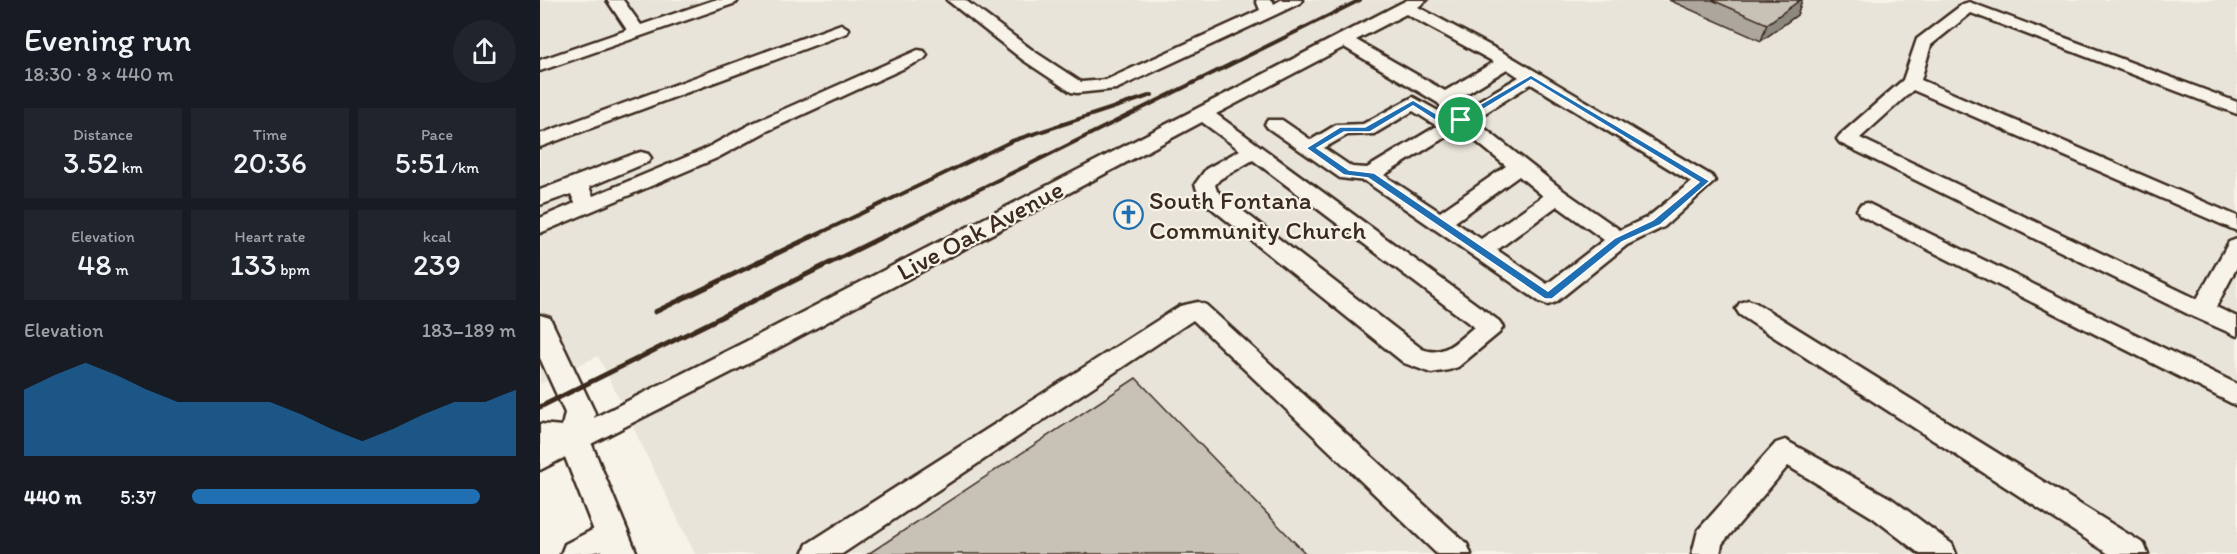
<!DOCTYPE html>
<meta charset="utf-8">
<style>
body{margin:0;font-family:Itim,sans-serif;background:#20242c;color:#f1f3f6;height:100vh;display:flex;flex-direction:column;font-size:22px;white-space:nowrap}
*{box-sizing:border-box;margin:0}
p{font-size:20px;color:#9ea1a6}
.icon{flex:none;width:33px;height:33px;fill:none;stroke:currentColor;stroke-width:2;stroke-linecap:round;stroke-linejoin:round}
.map{position:relative;flex:1;overflow:hidden}
.panel{display:flex;flex-direction:column;background:#171b24;width:540px}
.panel>*{flex:none}
.pin{position:absolute;display:grid;place-items:center;width:51px;height:51px;color:#fff;margin:-26px;border:3px solid #fff;border-radius:50%;box-shadow:0 2px 6px #0007}
.round{display:grid;place-items:center;flex:none;width:63px;height:63px;border-radius:32px;background:#20242c}
.overview{display:flex;align-items:center;justify-content:space-between;height:102px;padding:0 24px}
h1{font-size:33px;font-weight:600;line-height:45px}
.metrics{display:grid;grid-template-columns:repeat(3,1fr);gap:9px;height:102px;padding:6px 24px}
.metrics div{display:grid;align-content:center;border-radius:0px;background:#20242c;text-align:center}
.metrics b{font-size:30px;font-weight:600}
.metrics small{font-size:16px;font-weight:400}
.metrics p{font-size:16px}
.chart{height:168px;padding:12px 24px}
.chart p{display:flex;justify-content:space-between}
.chart svg{width:100%;height:108px;margin-top:6px;fill:#1f6fb2;opacity:.7}
ul{padding:0 24px;list-style:none;font-size:20px}
li{display:grid;grid-template-columns:96px 72px 1fr;align-items:center;height:45px}
li i{height:15px;border-radius:8px;background:#1f6fb2}
main{display:flex;flex:1;min-height:0}
.map>svg:first-child{display:block}
</style>
<main>
<section class="panel">
<div class="overview"><div><h1>Evening run</h1><p>18:30 · 8 × 440 m</p></div><a class="round"><svg class="icon" aria-label="share" viewBox="0 0 24 24"><path d="M12 15V3M7 8l5-5 5 5M5 13v7h14v-7"/></svg></a></div>
<div class="metrics">
<div><p>Distance</p><b>3.52<small> km</small></b></div>
<div><p>Time</p><b>20:36</b></div>
<div><p>Pace</p><b>5:51<small> /km</small></b></div>
</div>
<div class="metrics">
<div><p>Elevation</p><b>48<small> m</small></b></div>
<div><p>Heart rate</p><b>133<small> bpm</small></b></div>
<div><p>kcal</p><b>239</b></div>
</div>
<div class="chart"><p><span>Elevation</span>183–189 m</p>
<svg viewBox="0 0 160 44" preserveAspectRatio="none"><path d="M0 44V17L10 11L20 6L30 11L40 17L50 22L60 22L70 22L80 22L90 27L100 33L110 38L120 33L130 27L140 22L150 22L160 17V44z"/></svg>
</div>
<ul>
<li><b>440 m</b>5:37<i style="width:89%"></i></li>
</ul>
</section>
<div class="map">
<svg width="1697" height="554" viewBox="0 0 1697 554">
<rect width="100%" height="100%" fill="#f7f3e8"/>
<filter id="ink" filterUnits="userSpaceOnUse"><feTurbulence type="fractalNoise" baseFrequency=".0167" numOctaves="2"/><feDisplacementMap in="SourceGraphic" scale="12" xChannelSelector="R" yChannelSelector="G"/><feConvolveMatrix kernelMatrix="1 2 1 2 8 2 1 2 1" color-interpolation-filters="sRGB"/></filter>
<g filter="url(#ink)">
<!-- built -->
<path fill="#e9e4d9" d="M 0,0 L 1697,0 L 1697,554 L 155,554 L 58,356 L 0,384 Z"/>
<g fill="none" stroke-linecap="round" stroke-linejoin="round">
<defs>
<g id="minor">
<path d="M 67,0 L 83,0 L 101,25 L 174,0 L 198,0 L 196,3 L 0,71 L 0,60 L 87,30 Z"/>
<path d="M 407,0 L 425,0 L 495,52 L 541,82 L 566,80 L 720,10 L 716,0 L 732,0 L 734,4 L 741,0 L 762,0 L 760,3 L 735,15 L 576,89 L 537,93 L 531,92 L 483,60 Z"/>
<path d="M 867,0 L 887,0 L 878,7 L 973,58 L 1172,176 L 1175,181 L 1124,227 L 1087,245 L 1016,302 L 1008,305 L 1000,302 L 825,181 L 800,178 L 728,128 L 725,124 L 728,120 L 742,120 L 771,140 L 796,125 L 823,124 L 873,97 L 909,117 L 898,103 L 804,47 L 676,114 L 959,321 L 963,327 L 959,333 L 918,367 L 909,370 L 891,373 L 864,363 L 660,199 L 655,184 L 666,169 L 700,150 L 662,122 L 223,356 L 0,470 L 0,445 L 205,342 ZM 866,14 L 954,62 L 905,91 L 816,40 ZM 967,69 L 979,77 L 923,110 L 916,100 ZM 991,84 L 1151,182 L 1108,217 L 1080,230 L 1024,191 L 934,120 ZM 873,111 L 897,126 L 827,168 L 812,167 L 784,148 L 807,135 L 834,134 ZM 920,128 L 966,166 L 900,212 L 844,175 ZM 713,160 L 934,327 C 918,340 903,358 882,349 L 677,191 L 675,185 L 680,179 ZM 979,176 L 1003,196 L 941,239 L 915,222 ZM 1017,206 L 1064,240 L 1007,284 L 957,250 Z"/>
<path d="M 1429,2 L 1697,102 L 1697,114 L 1431,13 L 1391,45 L 1381,80 L 1697,216 L 1697,231 L 1373,90 L 1320,138 L 1657,299 L 1689,242 L 1697,239 L 1697,267 L 1676,307 L 1697,317 L 1697,336 L 1654,317 L 1300,143 L 1297,139 L 1300,135 L 1363,80 L 1377,39 L 1423,4 Z"/>
<path d="M 301,24 L 309,29 L 307,33 L 0,147 L 0,134 Z"/>
<path d="M 378,50 L 384,51 L 387,55 L 384,59 L 227,131 L 177,158 L 0,233 L 0,218 L 35,203 L 31,194 L 0,205 L 0,190 L 94,154 L 101,152 L 108,154 L 111,158 L 108,162 L 49,187 L 53,196 L 163,150 L 213,123 Z"/>
<path d="M 1327,203 L 1697,384 L 1697,406 L 1320,215 L 1317,210 L 1320,205 Z"/>
<path d="M 1208,300 L 1216,303 L 1604,544 L 1608,554 L 1569,554 L 1200,315 L 1196,309 L 1200,303 Z"/>
<path d="M 658,302 L 666,305 L 927,544 L 931,554 L 897,554 L 653,320 L 302,554 L 263,554 L 267,544 L 640,306 Z"/>
<path d="M 1245,440 L 1352,499 L 1412,544 L 1416,554 L 1380,554 L 1332,517 L 1248,466 L 1182,544 L 1180,554 L 1152,554 L 1158,530 L 1236,443 Z"/>
<path d="M 72,520 L 82,524 L 86,533 C 75,554 44,554 21,554 L 25,544 Z"/>
</g>
<path id="major" d="M 0,315 L 10,318 L 55,413 L 50,440 L 97,554 L 63,554 L 23,452 L 0,450 L 0,424 L 22,426 L 25,413 L 0,358 Z"/>
</defs>
<!-- minor casing -->
<use href="#minor" stroke="#3b2a1e" stroke-width="5"/>
<!-- major casing -->
<use href="#major" stroke="#3b2a1e" stroke-width="5"/>
<!-- minor -->
<use href="#minor" fill="#f7f3e8" fill-rule="evenodd"/>
<!-- major -->
<use href="#major" fill="#f7f3e8" fill-rule="evenodd"/>
<!-- rail-far1 -->
<g stroke="#3b2a1e" stroke-width="4">
<path d="M 270,238 L 472,141 L 612,95"/>
<path d="M 341,238 L 820,0"/>
</g>
<!-- rail -->
<g stroke="#3b2a1e" stroke-width="5">
<path d="M 115,312 L 273,236"/>
<path d="M 0,407 L 344,236"/>
</g>
</g>
<!-- wall -->
<path fill="#aca69d" stroke="#3b2a1e" stroke-width="1.5" d="M 1129,0 L 1262,0 L 1257,15 L 1221,41 Z"/>
<!-- shaded-wall -->
<path fill="#8c877f" stroke="#3b2a1e" stroke-width="1.5" d="M 1260,0 L 1262,0 L 1257,15 L 1221,41 L 1227,24 Z"/>
<!-- building -->
<g fill="#c8c1b6" stroke="#3b2a1e" stroke-width="1.5">
<path d="M 1172,0 L 1260,0 L 1227,24 Z"/>
<path d="M 596,378 L 766,554 L 328,554 Z"/>
</g>
</g>
<!-- route -->
<path fill="#1f6fb2" stroke="#fff" stroke-width="1.5" fill-rule="evenodd" d="M 991,75 L 1170,181 L 1120,225 L 1082,242 L 1012,299 L 1005,299 L 828,178 L 804,175 L 766,148 L 800,127 L 825,127 L 873,100 L 910,122 ZM 991,80 L 1159,182 L 1113,220 L 1075,238 L 1008,291 L 834,173 L 809,170 L 777,148 L 804,132 L 830,132 L 873,106 L 907,128 L 913,128 Z"/>
<!-- icons -->
<defs>
<symbol id="church-ring" viewBox="-11 -11 22 22"><circle r="9.5" fill="#f7f3e8" stroke="#1f6fb2" stroke-width="1.5"/><path d="M-1.2-6h2.4v3.5h3.3v2.4h-3.3V6h-2.4V-.1h-3.3v-2.4h3.3Z" fill="#1f6fb2"/></symbol>
</defs>
<g fill-rule="evenodd">
<use href="#church-ring" x="572" y="198" width="33" height="33"/>
</g>
<g text-anchor="middle" dominant-baseline="central" stroke-width="4.5" stroke-linejoin="round" paint-order="stroke">
<!-- poi labels -->
<g font-size="26" fill="#3b2a1e" stroke="#f7f3e8" text-anchor="start">
<text x="609" y="200">South Fontana<tspan x="609" dy="30">Community Church</tspan></text>
</g>
<!-- street labels -->
<g font-size="26" fill="#3b2a1e" stroke="#f7f3e8">
<text transform="translate(440 230) rotate(-28)">Live Oak Avenue</text>
</g>
</g>
</svg>
<div class="pin" style="left:921px;top:120px;background:#1e9e55"><svg class="icon" aria-label="arrive" viewBox="0 0 24 24"><path d="M6 21V4h12l-3 4 3 4H6"/></svg></div>
</div>
</main>
